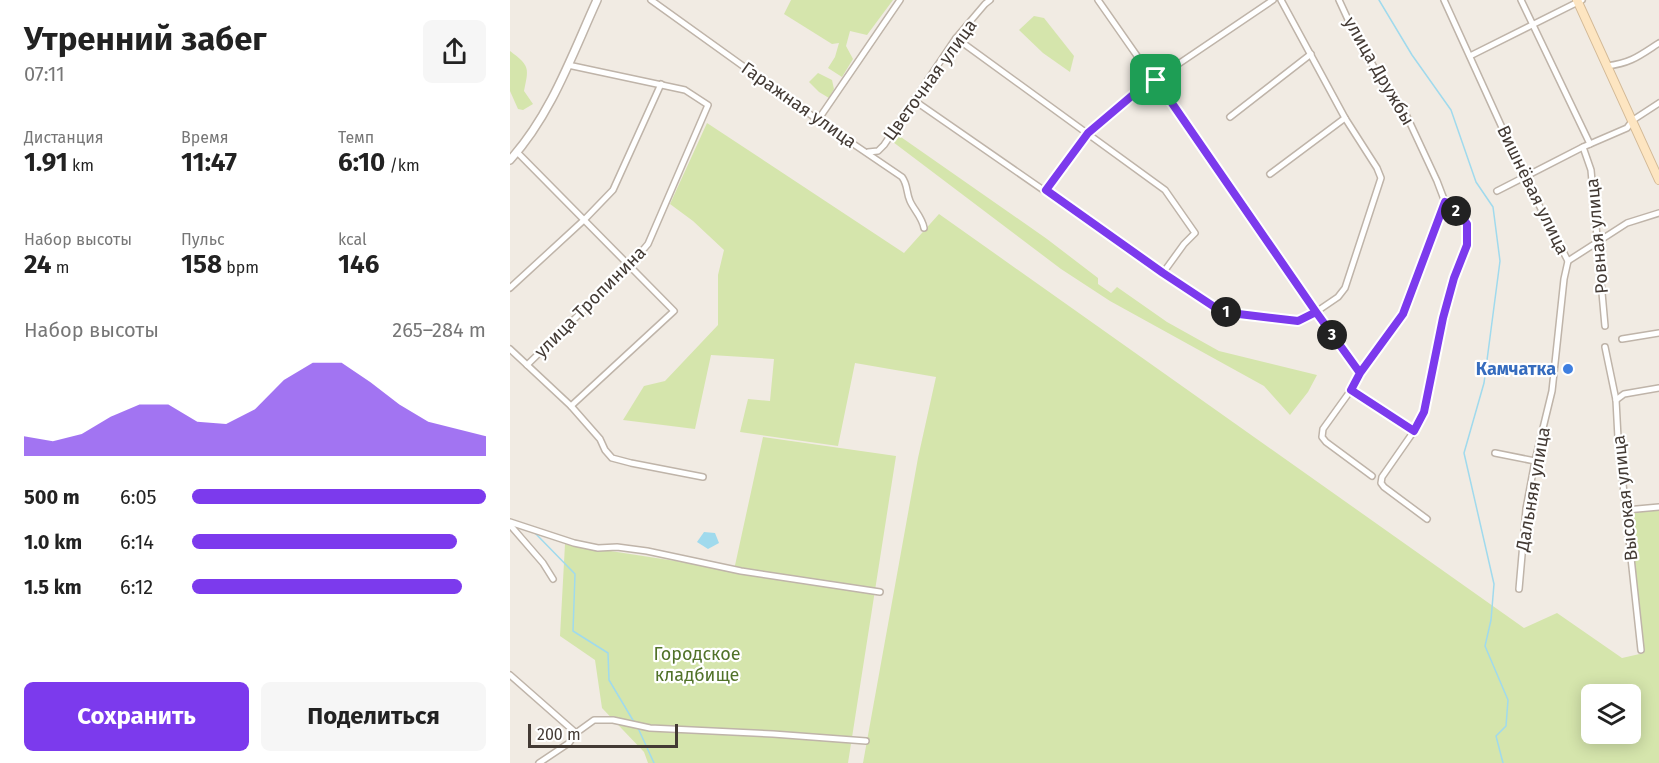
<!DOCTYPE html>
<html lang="ru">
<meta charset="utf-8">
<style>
body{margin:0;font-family:"Fira Sans",sans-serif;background:#f6f6f6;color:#222;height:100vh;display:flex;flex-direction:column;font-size:22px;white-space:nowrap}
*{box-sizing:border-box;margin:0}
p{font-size:20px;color:#767676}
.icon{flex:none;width:33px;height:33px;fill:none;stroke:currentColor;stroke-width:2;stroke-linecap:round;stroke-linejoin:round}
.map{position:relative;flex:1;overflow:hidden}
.panel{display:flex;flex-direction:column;background:#fff;width:510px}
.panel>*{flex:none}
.buttons{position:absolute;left:1071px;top:684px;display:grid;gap:12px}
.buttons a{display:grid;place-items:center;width:60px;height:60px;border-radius:9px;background:#fff;box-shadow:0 3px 15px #0003;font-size:30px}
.scale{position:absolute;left:18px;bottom:15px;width:150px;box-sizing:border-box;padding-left:6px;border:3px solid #433a34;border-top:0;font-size:16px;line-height:21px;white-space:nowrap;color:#433a34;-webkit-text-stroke:4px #fff;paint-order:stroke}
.pin{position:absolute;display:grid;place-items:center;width:51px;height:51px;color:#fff;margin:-26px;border-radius:12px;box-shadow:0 3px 9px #0006}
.km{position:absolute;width:30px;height:30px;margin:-15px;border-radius:50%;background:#222;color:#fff;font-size:16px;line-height:30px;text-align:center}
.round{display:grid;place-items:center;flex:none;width:63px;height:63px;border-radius:9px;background:#f6f6f6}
.head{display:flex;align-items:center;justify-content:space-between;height:102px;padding:0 24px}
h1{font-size:33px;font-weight:700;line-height:45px}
.figures{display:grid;grid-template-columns:repeat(3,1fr);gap:9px;height:102px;padding:6px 24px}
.figures div{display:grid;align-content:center}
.figures b{font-size:26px;font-weight:700}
.figures small{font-size:16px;font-weight:400}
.figures p{font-size:16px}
.chart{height:168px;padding:12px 24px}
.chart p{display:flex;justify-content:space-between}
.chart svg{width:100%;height:108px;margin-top:6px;fill:#7c3aed;opacity:.7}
.action{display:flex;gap:12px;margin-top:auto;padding:12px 24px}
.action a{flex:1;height:69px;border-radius:9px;background:#7c3aed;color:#fff;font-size:24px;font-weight:700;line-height:69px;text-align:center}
.action a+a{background:#f6f6f6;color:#222}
ul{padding:0 24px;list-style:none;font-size:20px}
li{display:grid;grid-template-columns:96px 72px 1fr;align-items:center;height:45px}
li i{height:15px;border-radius:8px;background:#7c3aed}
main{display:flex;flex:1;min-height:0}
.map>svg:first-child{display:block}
</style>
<main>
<section class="panel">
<div class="head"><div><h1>Утренний забег</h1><p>07:11</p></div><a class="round"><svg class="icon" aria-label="share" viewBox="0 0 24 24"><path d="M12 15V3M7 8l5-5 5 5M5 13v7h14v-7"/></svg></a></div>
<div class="figures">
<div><p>Дистанция</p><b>1.91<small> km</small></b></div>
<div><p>Время</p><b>11:47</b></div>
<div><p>Темп</p><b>6:10<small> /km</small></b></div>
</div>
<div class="figures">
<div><p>Набор высоты</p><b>24<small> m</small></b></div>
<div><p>Пульс</p><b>158<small> bpm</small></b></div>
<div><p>kcal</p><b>146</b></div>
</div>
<div class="chart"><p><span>Набор высоты</span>265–284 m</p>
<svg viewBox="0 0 160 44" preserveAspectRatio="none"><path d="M0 44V36L10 38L20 35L30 28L40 23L50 23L60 30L70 31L80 25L90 13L100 6L110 6L120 14L130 23L140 30L150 33L160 36V44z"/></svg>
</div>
<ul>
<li><b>500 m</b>6:05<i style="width:100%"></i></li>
<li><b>1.0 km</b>6:14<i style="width:90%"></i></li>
<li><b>1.5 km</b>6:12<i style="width:92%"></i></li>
</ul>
<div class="action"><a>Сохранить</a><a>Поделиться</a></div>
</section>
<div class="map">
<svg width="1149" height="763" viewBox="0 0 1149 763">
<rect width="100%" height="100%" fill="#f1ebe3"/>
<!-- green -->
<g fill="#d5e5ac" fill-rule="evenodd">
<path d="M 281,0 L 383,0 L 357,35 L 340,31 L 336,46 L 343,59 L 332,77 L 318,68 L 325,57 L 329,43 L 322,44 L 274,14 Z"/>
<path d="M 524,16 L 534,18 L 564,56 L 560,72 L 533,53 L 509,30 Z"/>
<path d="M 0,51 C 20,66 19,68 14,91 L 23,104 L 13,110 L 8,109 L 0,91 Z"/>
<path d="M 308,73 L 322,80 L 324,89 L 319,98 L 309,92 L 299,82 Z"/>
<path d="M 197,123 L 394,253 L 429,214 L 1014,628 L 1047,613 L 1112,658 L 1134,653 L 1118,512 L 1149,508 L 1149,763 L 353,763 L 408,458 L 426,377 L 345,363 L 328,446 L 230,432 L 238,399 L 260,401 L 264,359 L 201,355 L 185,429 L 113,420 L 134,386 L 155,381 L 208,325 L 208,275 L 214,250 L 183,221 L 160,204 ZM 1082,694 L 1120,694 L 1120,734 L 1082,734 Z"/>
<path d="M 388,135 L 537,239 L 588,278 L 588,284 L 601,293 L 607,287 L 657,322 L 709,351 L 807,375 L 798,392 L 780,415 L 754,386 L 600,301 L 551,269 L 383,142 Z"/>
<path d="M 253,437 L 386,456 L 338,763 L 138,763 L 134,752 L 92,708 L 85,660 L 50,636 L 55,544 L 224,570 Z"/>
</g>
<!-- water -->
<path fill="#a0daed" d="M 194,532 L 205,533 L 209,543 L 198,549 L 187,542 Z"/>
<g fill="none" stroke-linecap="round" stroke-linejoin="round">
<!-- stream -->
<g stroke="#a0daed" stroke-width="1.5">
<path d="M 869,0 L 902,55 L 941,110 L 966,182 L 983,207 L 990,261 L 974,383 L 954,453 L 984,584 L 981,620 L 975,646 L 998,700 L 996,726 L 986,736 L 993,763"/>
<path d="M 25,533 L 65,574 L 63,631 L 98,653 L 99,680 L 124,722"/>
<path d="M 128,728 L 144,763"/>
</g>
<defs>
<g id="minor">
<path d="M 141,0 L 308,120 L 392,177 C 398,185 396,192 400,201 C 404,210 412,217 414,228"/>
<path d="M 588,0 L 806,312 L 851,373"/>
<path d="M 829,0 L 841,26 L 875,87 L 893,108 L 927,181 L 935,202 L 893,314 L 851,373 L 841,390 L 813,429 L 812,437 L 816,442 L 862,476"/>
<path d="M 934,0 L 1015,178 L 1058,261 L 1054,279 L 1042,391 L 1025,461 L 1016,509 L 1009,589"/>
<path d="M 1011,0 L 1080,144"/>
<path d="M 446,38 L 655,190 L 685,233 L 674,244 L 653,273"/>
<path d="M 960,56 L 1072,0"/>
<path d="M 1097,66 C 1121,63 1129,56 1149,43"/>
<path d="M 405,101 L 653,273 L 712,312 L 788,321 L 806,312 L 828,297 L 835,288 L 871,178 L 867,168 L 835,118 L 771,0"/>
<path d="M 720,117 L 801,54"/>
<path d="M 308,120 L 390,0"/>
<path d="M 1073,147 L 1081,170 L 1095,326"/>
<path d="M 7,152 L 164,311 L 61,406"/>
<path d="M 358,152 L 368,151 L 374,145 L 446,38 L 475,4 L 480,0"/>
<path d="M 760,174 L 835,118"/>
<path d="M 536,190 L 578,133 L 624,94 L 763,0"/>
<path d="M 987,191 L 1073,147 L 1117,128 L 1123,120 L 1149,103"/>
<path d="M 1058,261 L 1117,223 L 1149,213"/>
<path d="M 0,288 L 75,219 L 103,190 L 151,84"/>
<path d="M 1112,339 L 1149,333"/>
<path d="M 1095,347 L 1106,400 L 1108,438 L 1131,650"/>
<path d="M 0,349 L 61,406 L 90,439 L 95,450 L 102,458 L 121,463 L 193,477"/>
<path d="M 17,365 L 120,265 L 138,244 L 198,105 L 175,90 L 58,65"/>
<path d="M 841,390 L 904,431"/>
<path d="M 1106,400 L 1114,394 L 1149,388"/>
<path d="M 985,453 L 1025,461"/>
<path d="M 1116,510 L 1149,507"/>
<path d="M 917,519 L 874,487 L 871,483 L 872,477 L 904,431 L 914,412 L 933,318 L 944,278 L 957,245 L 957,223 L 950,214 L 935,202"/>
<path d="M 0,522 L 64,543 L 88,548 L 107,547 L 137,551 L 231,571 L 370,592"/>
<path d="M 0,525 L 33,563 L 43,579"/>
<path d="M 0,675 L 66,733"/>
<path d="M 29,763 L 59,743 L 66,733 L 84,720 L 103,720 L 140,728 L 263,734 L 356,741"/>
</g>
<path id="tertiary" d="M 0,160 C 41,115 62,55 87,0"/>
<path id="secondary" d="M 1067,0 L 1149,180"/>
</defs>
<!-- minor casing -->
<use href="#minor" stroke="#bfb4a9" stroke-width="8"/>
<!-- tertiary casing -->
<use href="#tertiary" stroke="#bfb4a9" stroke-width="10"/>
<!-- secondary casing -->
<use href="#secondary" stroke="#d3b996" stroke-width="10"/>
<!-- minor -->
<use href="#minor" stroke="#fff" stroke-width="5"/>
<!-- tertiary -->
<use href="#tertiary" stroke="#fff" stroke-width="7"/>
<!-- secondary -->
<use href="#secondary" stroke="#fde5c1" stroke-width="8"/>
</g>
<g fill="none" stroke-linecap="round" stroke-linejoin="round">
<defs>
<path id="route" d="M 646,80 L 624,94 L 578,133 L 536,190 L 653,273 L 712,312 L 788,321 L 806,312 L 850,373 L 893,314 L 935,202 L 950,214 L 957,224 L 957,245 L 944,278 L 933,318 L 914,412 L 904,431 L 841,390 L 850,373 L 806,312 L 646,80"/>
</defs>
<!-- route casing -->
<use href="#route" stroke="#fff" stroke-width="12"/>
<!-- route -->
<use href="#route" stroke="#7c3aed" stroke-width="8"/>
</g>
<!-- markers -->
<circle fill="#3f7fe0" stroke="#fff" stroke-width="2" cx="1058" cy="369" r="6"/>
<g text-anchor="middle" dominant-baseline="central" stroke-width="4.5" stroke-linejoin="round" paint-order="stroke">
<!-- street labels -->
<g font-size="18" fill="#433a34" stroke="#fff">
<text transform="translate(869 71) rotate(60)">улица Дружбы</text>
<text transform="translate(420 80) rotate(-54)">Цветочная улица</text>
<text transform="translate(289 105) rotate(35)">Гаражная улица</text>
<text transform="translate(1023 190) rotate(64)">Вишнёвая улица</text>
<text transform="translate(1087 236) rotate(-95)">Ровная улица</text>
<text transform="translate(80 302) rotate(-45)">улица Тропинина</text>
<text transform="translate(1023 489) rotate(-80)">Дальняя улица</text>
<text transform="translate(1115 498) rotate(-96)">Высокая улица</text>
</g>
<!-- shop labels -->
<g font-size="18" font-weight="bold" fill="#366cbe" stroke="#fff" text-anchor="end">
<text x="1046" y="369">Камчатка</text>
</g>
<!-- park labels -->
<g font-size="18" fill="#517229" stroke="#fff">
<text x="187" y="654">Городское<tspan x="187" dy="21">кладбище</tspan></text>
</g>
</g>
</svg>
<div class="buttons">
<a><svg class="icon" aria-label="layers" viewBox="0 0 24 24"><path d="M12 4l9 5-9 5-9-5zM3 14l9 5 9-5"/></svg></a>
</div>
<div class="scale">200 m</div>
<div class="pin" style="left:646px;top:80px;background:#1e9e55"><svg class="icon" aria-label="arrive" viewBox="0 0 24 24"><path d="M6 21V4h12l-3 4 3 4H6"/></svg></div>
<b class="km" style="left:716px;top:312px">1</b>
<b class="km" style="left:946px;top:211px">2</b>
<b class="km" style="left:822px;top:335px">3</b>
</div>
</main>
